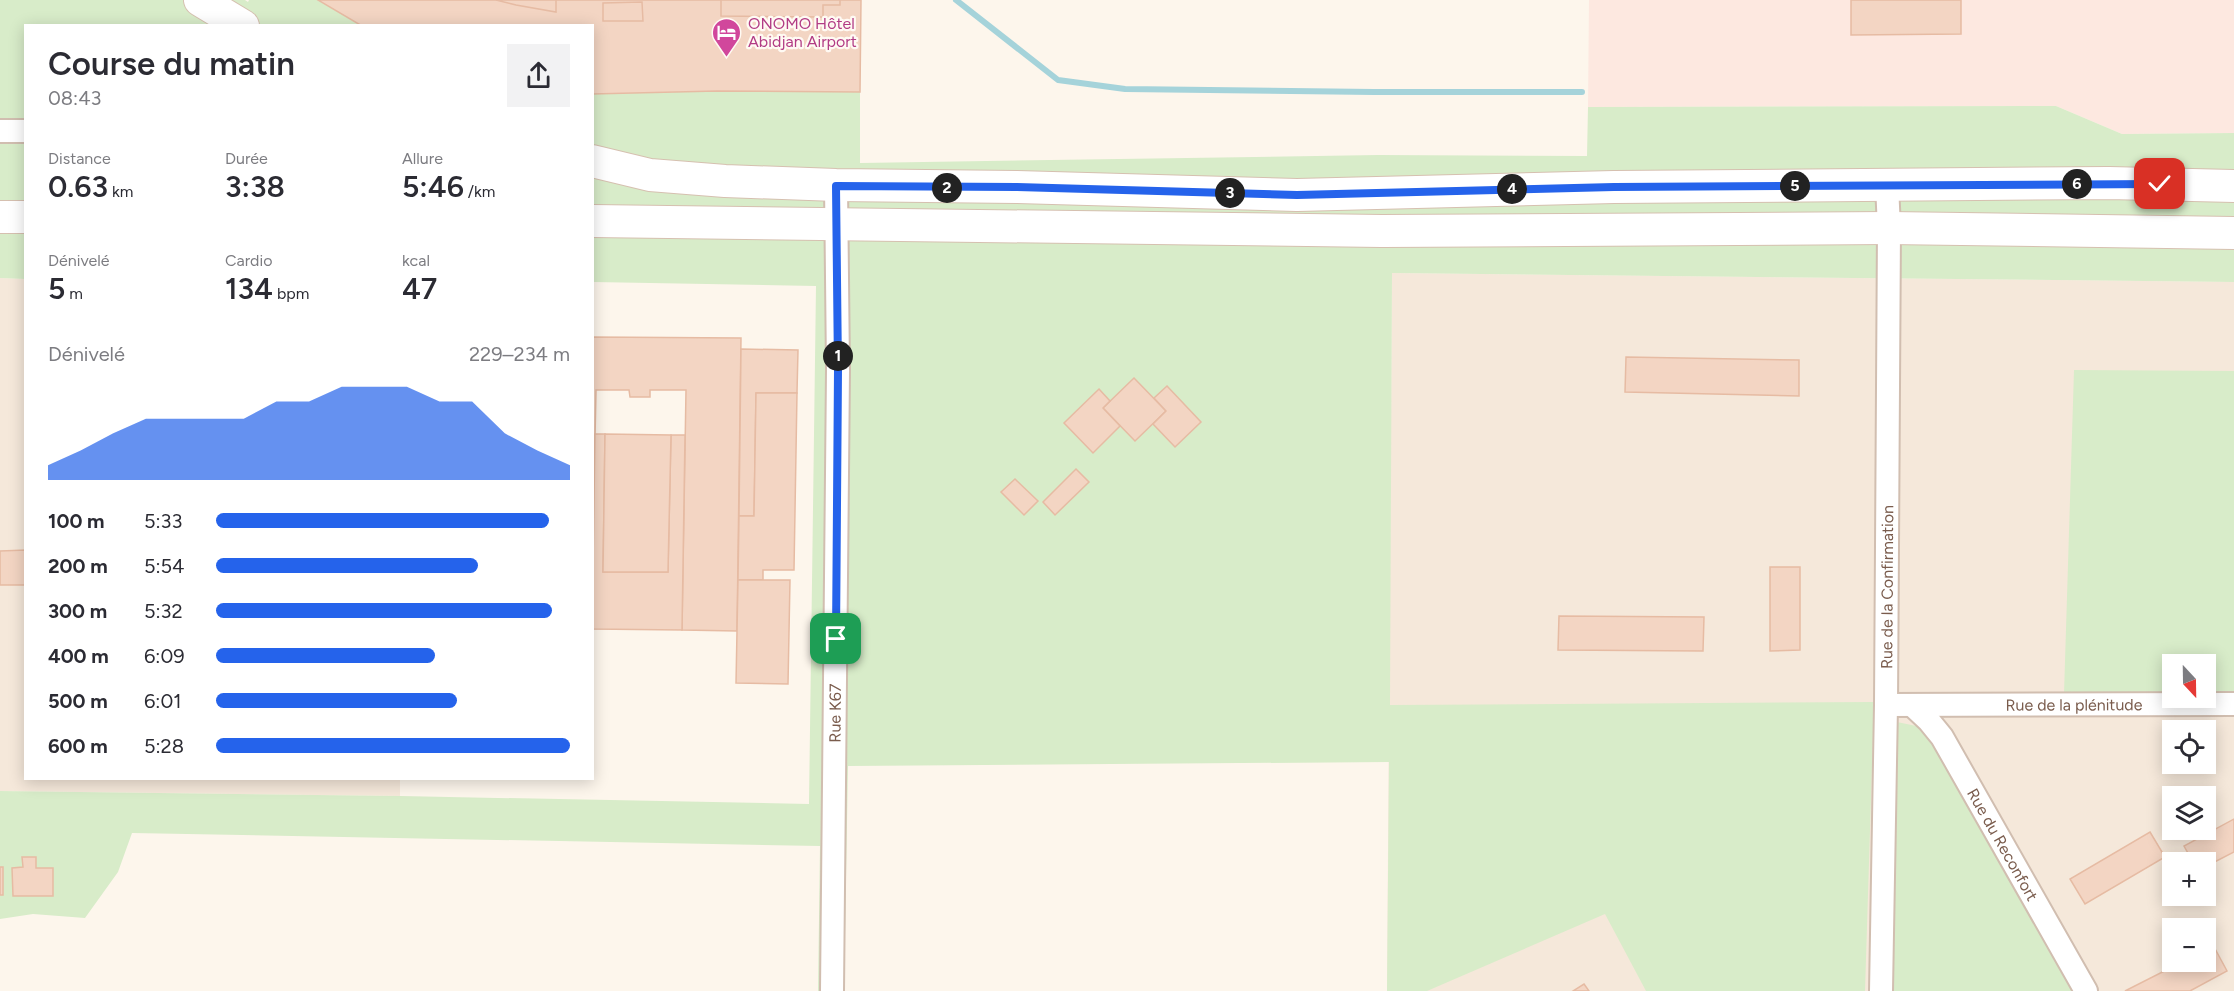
<!DOCTYPE html>
<html lang="fr">
<meta charset="utf-8">
<style>
body{margin:0;font-family:Figtree,sans-serif;background:#f2f2f3;color:#2b2b33;height:100vh;display:flex;flex-direction:column;font-size:22px;white-space:nowrap}
*{box-sizing:border-box;margin:0}
p{font-size:20px;color:#7c7c81}
.icon{flex:none;width:33px;height:33px;fill:none;stroke:currentColor;stroke-width:2;stroke-linecap:round;stroke-linejoin:round}
.map{position:relative;flex:1;overflow:hidden}
.panel{position:absolute;left:24px;top:24px;width:570px;height:756px;display:flex;flex-direction:column;background:#fff;border-radius:0px;box-shadow:0 3px 15px #0003}
.panel>*{flex:none}
.needle{width:39px;rotate:158deg}
.tools{position:absolute;left:2162px;top:654px;display:grid;gap:12px}
.tools a{display:grid;place-items:center;width:54px;height:54px;border-radius:0px;background:#fff;box-shadow:0 3px 15px #0003;font-size:30px}
.pin{position:absolute;display:grid;place-items:center;width:51px;height:51px;color:#fff;margin:-26px;border-radius:12px;box-shadow:0 3px 9px #0006}
.km{position:absolute;width:30px;height:30px;margin:-15px;border-radius:50%;background:#222;color:#fff;font-size:16px;line-height:30px;text-align:center}
.round{display:grid;place-items:center;flex:none;width:63px;height:63px;border-radius:0px;background:#f2f2f3}
.summary{display:flex;align-items:center;justify-content:space-between;height:102px;padding:0 24px}
h1{font-size:33px;font-weight:600;line-height:45px}
.metrics{display:grid;grid-template-columns:repeat(3,1fr);gap:9px;height:102px;padding:6px 24px}
.metrics div{display:grid;align-content:center}
.metrics b{font-size:30px;font-weight:600}
.metrics small{font-size:16px;font-weight:400}
.metrics p{font-size:16px}
.chart{height:168px;padding:12px 24px}
.chart p{display:flex;justify-content:space-between}
.chart svg{width:100%;height:108px;margin-top:6px;fill:#2563eb;opacity:.7}
ul{padding:0 24px;list-style:none;font-size:20px}
li{display:grid;grid-template-columns:96px 72px 1fr;align-items:center;height:45px}
li i{height:15px;border-radius:8px;background:#2563eb}
.map>svg:first-child{display:block}
</style>
<div class="map">
<svg width="2234" height="991" viewBox="0 0 2234 991">
<rect width="100%" height="100%" fill="#fdf6ec"/>
<!-- residential -->
<g fill="#f5e8da" fill-rule="evenodd">
<path d="M 1392,273 L 2234,282 L 2234,991 L 1387,991 ZM 2172,664 L 2205,664 L 2205,698 L 2172,698 ZM 2172,730 L 2205,730 L 2205,764 L 2172,764 ZM 2172,796 L 2205,796 L 2205,830 L 2172,830 ZM 2172,862 L 2205,862 L 2205,896 L 2172,896 ZM 2172,928 L 2205,928 L 2205,962 L 2172,962 Z"/>
<path d="M 0,278 L 25,279 L 26,778 L 400,778 L 400,796 L 0,791 Z"/>
</g>
<!-- commercial -->
<path fill="#fde8e0" d="M 1589,0 L 2234,0 L 2234,133 L 2122,134 L 2056,106 L 1588,107 Z"/>
<!-- green -->
<g fill="#d8ecc9">
<path d="M 0,0 L 245,0 L 248,2 L 249,0 L 318,0 L 362,25 L 26,26 L 25,279 L 0,278 Z"/>
<path d="M 717,91 L 860,92 L 860,163 L 1378,155 L 1587,156 L 1588,107 L 2056,106 L 2122,134 L 2234,133 L 2234,282 L 1392,273 L 1390,705 L 1874,702 L 1865,991 L 1646,991 L 1605,914 L 1427,991 L 1387,991 L 1389,762 L 848,766 L 844,991 L 818,991 L 820,846 L 132,833 L 118,872 L 85,918 L 33,914 L 0,919 L 0,791 L 400,796 L 809,804 L 816,286 L 593,282 L 593,94 Z"/>
<path d="M 2074,370 L 2234,371 L 2234,696 L 2205,696 L 2205,664 L 2172,664 L 2172,695 L 2064,694 Z"/>
<path d="M 1897,722 L 1921,727 L 1936,741 L 2079,991 L 1890,991 Z"/>
</g>
<g fill="none" stroke-linecap="round" stroke-linejoin="round">
<!-- stream -->
<path stroke="#a5d3da" stroke-width="6" d="M 956,0 L 1058,80 L 1125,89 L 1374,92 L 1582,92"/>
</g>
<!-- building -->
<g fill="#f3d5c3" stroke="#e6bba3" stroke-width="1.5">
<path d="M 318,0 L 861,0 L 860,92 L 717,91 L 592,94 L 592,26 L 362,26 Z"/>
<path d="M 496,0 L 556,0 L 556,12 L 516,5 Z"/>
<path d="M 721,0 L 840,0 L 840,5 L 823,5 L 823,17 L 721,16 Z"/>
<path d="M 1851,0 L 1961,0 L 1961,34 L 1851,35 Z"/>
<path d="M 642,2 L 643,21 L 603,21 L 603,3 Z"/>
<path d="M 592,337 L 741,338 L 737,631 L 682,630 L 686,390 L 650,390 L 650,397 L 630,397 L 629,390 L 596,390 L 592,583 Z"/>
<path d="M 741,349 L 798,350 L 797,393 L 756,393 L 754,516 L 739,516 Z"/>
<path d="M 1626,357 L 1799,360 L 1799,396 L 1625,392 Z"/>
<path d="M 1134,378 L 1166,411 L 1135,441 L 1103,408 Z"/>
<path d="M 1167,386 L 1201,422 L 1175,447 L 1153,424 L 1166,411 L 1154,398 Z"/>
<path d="M 1099,389 L 1110,401 L 1103,408 L 1120,426 L 1093,453 L 1064,423 Z"/>
<path d="M 756,393 L 797,393 L 794,570 L 763,570 L 763,580 L 738,580 L 739,516 L 754,516 Z"/>
<path d="M 595,434 L 605,434 L 603,572 L 668,572 L 671,435 L 685,435 L 682,630 L 592,629 Z"/>
<path d="M 605,434 L 671,435 L 668,572 L 603,572 Z"/>
<path d="M 1076,469 L 1089,482 L 1055,515 L 1043,502 Z"/>
<path d="M 1015,479 L 1038,501 L 1024,515 L 1001,492 Z"/>
<path d="M 26,550 L 26,585 L 0,585 L 0,551 Z"/>
<path d="M 1770,567 L 1800,567 L 1800,650 L 1770,651 Z"/>
<path d="M 738,580 L 790,580 L 788,684 L 736,683 Z"/>
<path d="M 1559,616 L 1704,617 L 1703,651 L 1558,650 Z"/>
<path d="M 2234,819 L 2234,852 L 2205,867 L 2205,862 L 2193,862 L 2184,846 Z"/>
<path d="M 2150,832 L 2165,857 L 2085,904 L 2070,879 Z"/>
<path d="M 22,857 L 36,857 L 36,868 L 53,868 L 53,896 L 13,896 L 12,868 L 23,867 Z"/>
<rect x="0" y="867" width="3" height="28"/>
<path d="M 2213,945 L 2227,971 L 2190,991 L 2125,991 L 2182,962 L 2205,962 L 2205,949 Z"/>
<path d="M 1584,984 L 1589,991 L 1573,991 Z"/>
</g>
<g fill="none" stroke-linecap="round" stroke-linejoin="round">
<defs>
<g id="minor">
<path d="M 0,131 L 26,131"/>
<path id="s1" d="M 1886,705 L 2234,704"/>
<path id="s2" d="M 1913,706 L 1929,721 L 1942,737 L 2086,991"/>
<path id="s3" d="M 832,991 L 838,370 L 836,185"/>
<path id="s4" d="M 1881,991 L 1886,705 L 1889,228 L 1887,185"/>
</g>
<g id="secondary">
<path d="M 200,0 L 243,26"/>
<path d="M 592,161 L 650,175 L 725,181 L 836,185 L 1017,187 L 1297,195 L 1614,187 L 2109,183 L 2234,186"/>
<path d="M 0,217 L 26,217"/>
<path d="M 592,221 L 1382,231 L 1889,228 L 2234,233"/>
</g>
</defs>
<!-- minor casing -->
<use href="#minor" stroke="#d1beb0" stroke-width="26"/>
<!-- secondary casing -->
<use href="#secondary" stroke="#d6c0b0" stroke-width="34"/>
<!-- minor -->
<use href="#minor" stroke="#fff" stroke-width="22"/>
<!-- secondary -->
<use href="#secondary" stroke="#fff" stroke-width="32"/>
</g>
<g fill="none" stroke-linecap="round" stroke-linejoin="round">
<defs>
<path id="route" d="M 836,639 L 838,370 L 836,186 L 1017,187 L 1297,195 L 1614,187 L 2160,184"/>
</defs>
<!-- route casing -->
<use href="#route" stroke="#fff" stroke-width="12"/>
<!-- route -->
<use href="#route" stroke="#2563eb" stroke-width="8"/>
</g>
<!-- icons -->
<defs>
<symbol id="hotel-pin" viewBox="-11 -11 22 30"><path d="M0 17L-7.5 6A9.5 9.5 0 1 1 7.5 6Z" fill="#d1479c" stroke="#fffaf3"/><path d="M-6-4.5h1.5V1H6V5H4.5V3h-9V5H-6ZM-4 0a1.8 1.8 0 1 1 3.6 0ZM.5 0V-2.5h3Q6-2.5 6 0Z" fill="#fff"/></symbol>
</defs>
<g fill-rule="evenodd">
<use href="#hotel-pin" x="710" y="16" width="33" height="45"/>
</g>
<g text-anchor="middle" dominant-baseline="central" stroke-width="4.5" stroke-linejoin="round" paint-order="stroke">
<!-- hotel labels -->
<g font-size="16" fill="#b23c85" stroke="#fffaf3" text-anchor="start">
<text x="748" y="23">ONOMO Hôtel<tspan x="748" dy="18">Abidjan Airport</tspan></text>
</g>
<!-- street labels -->
<g font-size="16" fill="#7a5c4d" stroke="#fffaf3">
<text stroke="none"><textPath href="#s4" startOffset="404">Rue de la Confirmation</textPath></text>
<text stroke="none"><textPath href="#s1" startOffset="188">Rue de la plénitude</textPath></text>
<text stroke="none"><textPath href="#s3" startOffset="278">Rue K67</textPath></text>
<text stroke="none"><textPath href="#s2" startOffset="166">Rue du Reconfort</textPath></text>
</g>
</g>
</svg>
<div class="tools">
<a><svg class="needle" viewBox="-14 -14 28 28"><path d="M0-13l5 13h-10z" fill="#e53935"/><path d="M0 13l5-13h-10z" fill="#7c7c81"/></svg></a>
<a><svg class="icon" aria-label="locate" viewBox="0 0 24 24"><circle cx="12" cy="12" r="6"/><path d="M12 2v4M12 18v4M2 12h4M18 12h4"/></svg></a>
<a><svg class="icon" aria-label="layers" viewBox="0 0 24 24"><path d="M12 4l9 5-9 5-9-5zM3 14l9 5 9-5"/></svg></a>
<a>+</a>
<a>−</a>
</div>
<div class="pin" style="left:836px;top:639px;background:#1e9e55"><svg class="icon" aria-label="arrive" viewBox="0 0 24 24"><path d="M6 21V4h12l-3 4 3 4H6"/></svg></div>
<div class="pin" style="left:2160px;top:184px;background:#d93025"><svg class="icon" aria-label="check" viewBox="0 0 24 24"><path d="M5 12l5 5 9-10"/></svg></div>
<b class="km" style="left:838px;top:356px">1</b>
<b class="km" style="left:947px;top:188px">2</b>
<b class="km" style="left:1230px;top:193px">3</b>
<b class="km" style="left:1512px;top:189px">4</b>
<b class="km" style="left:1795px;top:186px">5</b>
<b class="km" style="left:2077px;top:184px">6</b>
<section class="panel">
<div class="summary"><div><h1>Course du matin</h1><p>08:43</p></div><a class="round"><svg class="icon" aria-label="share" viewBox="0 0 24 24"><path d="M12 15V3M7 8l5-5 5 5M5 13v7h14v-7"/></svg></a></div>
<div class="metrics">
<div><p>Distance</p><b>0.63<small> km</small></b></div>
<div><p>Durée</p><b>3:38</b></div>
<div><p>Allure</p><b>5:46<small> /km</small></b></div>
</div>
<div class="metrics">
<div><p>Dénivelé</p><b>5<small> m</small></b></div>
<div><p>Cardio</p><b>134<small> bpm</small></b></div>
<div><p>kcal</p><b>47</b></div>
</div>
<div class="chart"><p><span>Dénivelé</span>229–234 m</p>
<svg viewBox="0 0 160 44" preserveAspectRatio="none"><path d="M0 44V38L10 32L20 25L30 19L40 19L50 19L60 19L70 12L80 12L90 6L100 6L110 6L120 12L130 12L140 25L150 32L160 38V44z"/></svg>
</div>
<ul>
<li><b>100 m</b>5:33<i style="width:94%"></i></li>
<li><b>200 m</b>5:54<i style="width:74%"></i></li>
<li><b>300 m</b>5:32<i style="width:95%"></i></li>
<li><b>400 m</b>6:09<i style="width:62%"></i></li>
<li><b>500 m</b>6:01<i style="width:68%"></i></li>
<li><b>600 m</b>5:28<i style="width:100%"></i></li>
</ul>
</section>
</div>
